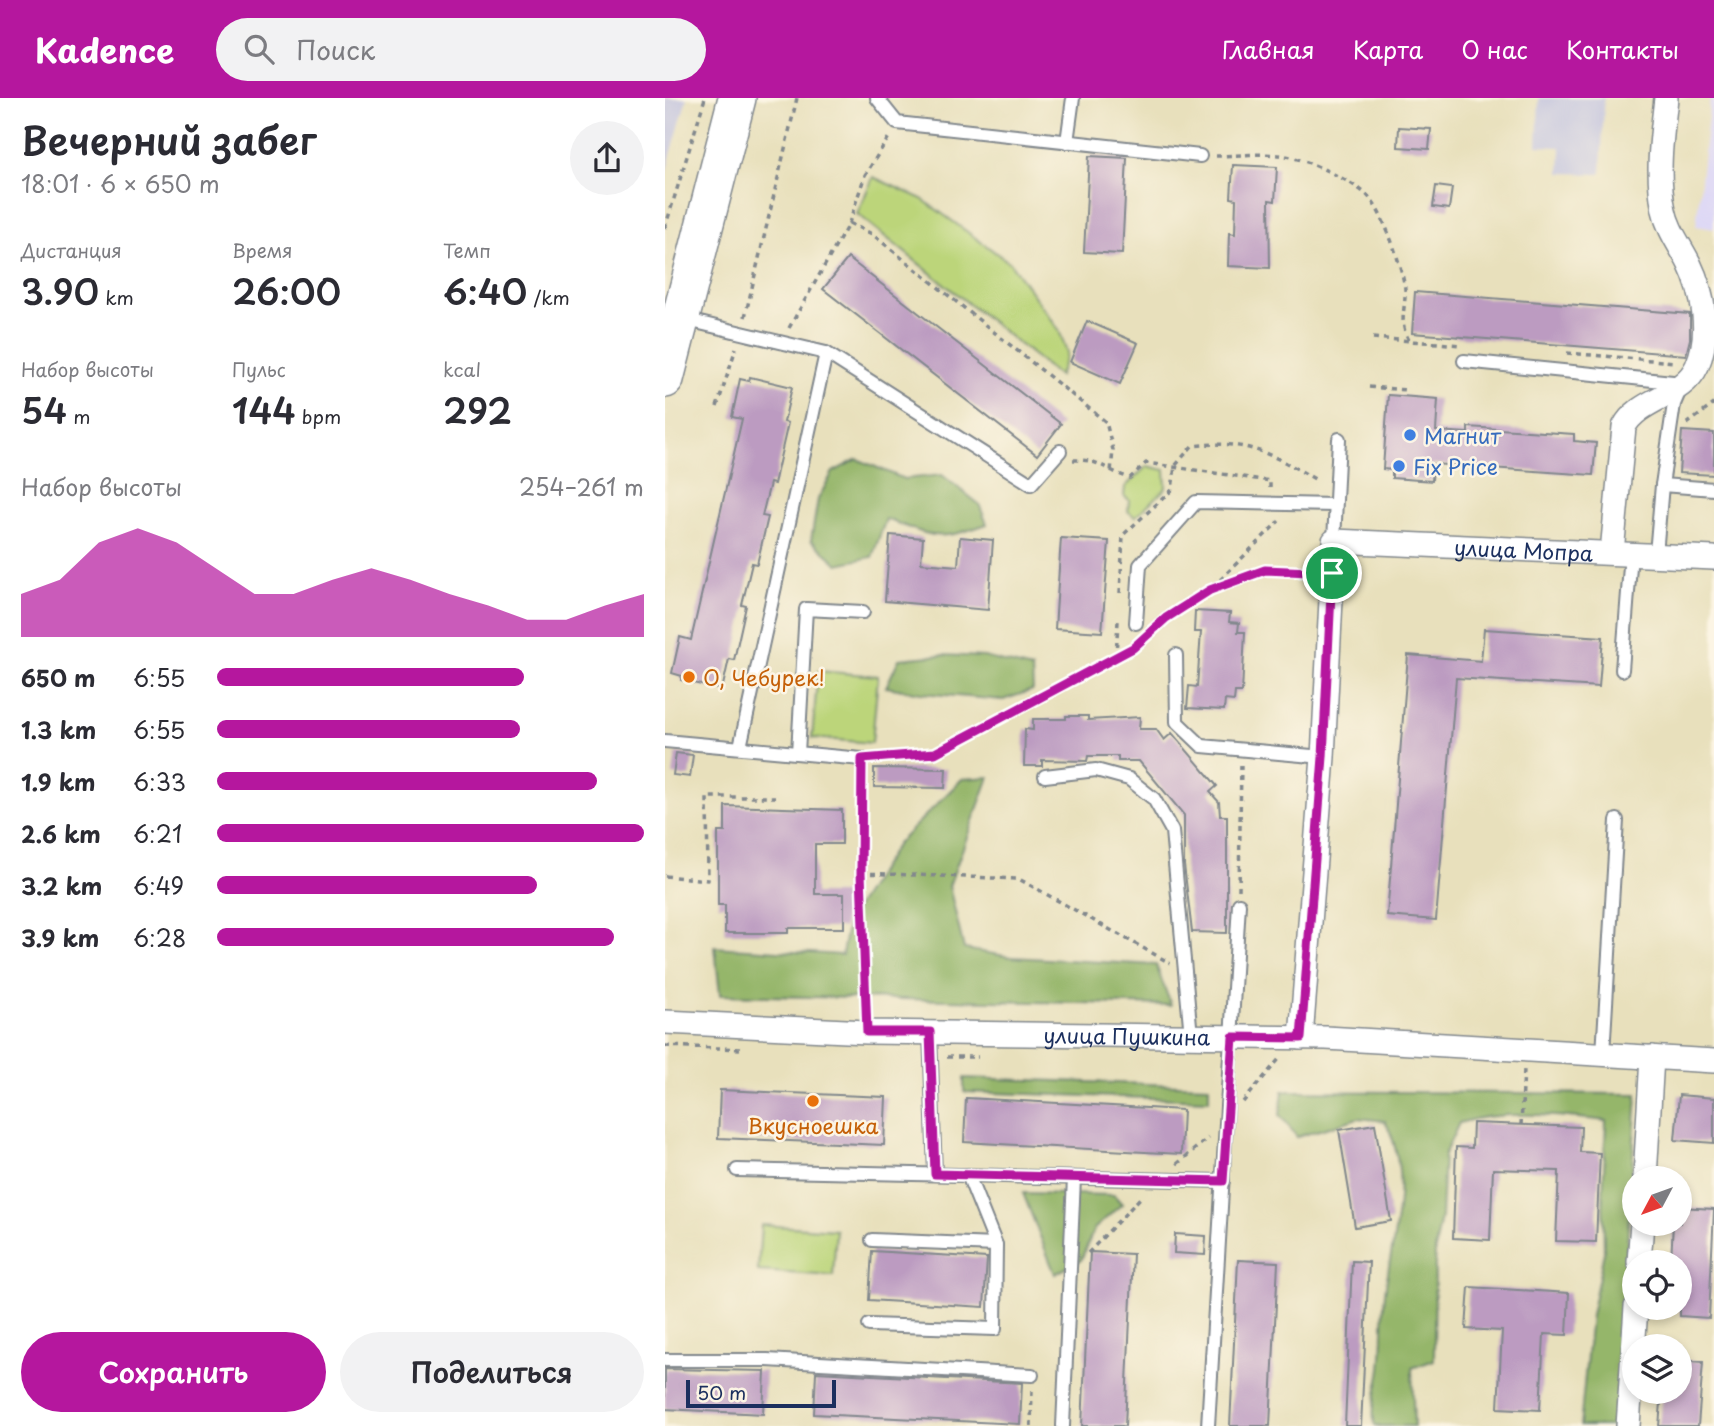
<!DOCTYPE html>
<html lang="ru">
<meta charset="utf-8">
<style>
body{margin:0;font-family:"Playpen Sans",sans-serif;background:#f2f2f3;color:#2b2b33;height:100vh;display:flex;flex-direction:column;font-size:26px;white-space:nowrap}
*{box-sizing:border-box;margin:0}
p{font-size:23px;color:#7c7c81}
.icon{flex:none;width:38px;height:38px;fill:none;stroke:currentColor;stroke-width:2;stroke-linecap:round;stroke-linejoin:round}
.map{position:relative;flex:1;overflow:hidden}
.sheet{display:flex;flex-direction:column;background:#fff;width:665px}
.sheet>*{flex:none}
.needle{width:46px;rotate:229deg}
.controls{position:absolute;left:957px;top:1068px;display:grid;gap:14px}
.controls a{display:grid;place-items:center;width:70px;height:70px;border-radius:50%;background:#fff;box-shadow:0 4px 10px #0003;font-size:35px}
.scale{position:absolute;left:21px;bottom:18px;width:150px;box-sizing:border-box;padding-left:7px;border:4px solid #1b2f5e;border-top:0;font-size:19px;line-height:24px;white-space:nowrap;color:#1b2f5e;-webkit-text-stroke:5px #fcf5e5;paint-order:stroke}
.pin{position:absolute;display:grid;place-items:center;width:60px;height:60px;color:#fff;margin:-30px;border:4px solid #fff;border-radius:50%;box-shadow:0 2px 7px #0007}
.round{display:grid;place-items:center;flex:none;width:74px;height:74px;border-radius:37px;background:#f2f2f3}
.summary{display:flex;align-items:center;justify-content:space-between;height:119px;padding:0 21px}
h1{font-size:38px;font-weight:600;line-height:52px}
.figures{display:grid;grid-template-columns:repeat(3,1fr);gap:10px;height:119px;padding:7px 21px}
.figures div{display:grid;align-content:center}
.figures b{font-size:35px;font-weight:600}
.figures small{font-size:19px;font-weight:400}
.figures p{font-size:19px}
.chart{height:196px;padding:14px 21px}
.chart p{display:flex;justify-content:space-between}
.chart svg{width:100%;height:126px;margin-top:7px;fill:#b5179e;opacity:.7}
.cta{display:flex;gap:14px;margin-top:auto;padding:14px 21px}
.cta a{flex:1;height:80px;border-radius:42px;background:#b5179e;color:#fff;font-size:28px;font-weight:600;line-height:80px;text-align:center}
.cta a+a{background:#f2f2f3;color:#2b2b33}
ul{padding:0 21px;list-style:none;font-size:23px}
li{display:grid;grid-template-columns:112px 84px 1fr;align-items:center;height:52px}
li i{height:18px;border-radius:9px;background:#b5179e}
header{display:flex;align-items:center;gap:42px;box-sizing:border-box;height:98px;padding:0 35px;background:#b5179e;color:#fff}
header strong{font-size:33px}
nav{display:flex;gap:38px;margin-inline-start:auto;font-size:24px}
.search{width:490px;height:63px;background:#f2f2f3;display:flex;align-items:center;gap:18px;box-sizing:border-box;padding:0 24px;border-radius:38px;color:#7c7c81;font-size:26px}
main{display:flex;flex:1;min-height:0}
.map>svg:first-child{display:block}
</style>
<header>
<strong>Kadence</strong>
<div class="search"><svg class="icon" aria-label="search" viewBox="0 0 24 24"><circle cx="10" cy="10" r="6"/><path d="M15 15l6 6"/></svg>Поиск</div>
<nav><a>Главная</a><a>Карта</a><a>О нас</a><a>Контакты</a></nav>
</header>
<main>
<section class="sheet">
<div class="summary"><div><h1>Вечерний забег</h1><p>18:01 · 6 × 650 m</p></div><a class="round"><svg class="icon" aria-label="share" viewBox="0 0 24 24"><path d="M12 15V3M7 8l5-5 5 5M5 13v7h14v-7"/></svg></a></div>
<div class="figures">
<div><p>Дистанция</p><b>3.90<small> km</small></b></div>
<div><p>Время</p><b>26:00</b></div>
<div><p>Темп</p><b>6:40<small> /km</small></b></div>
</div>
<div class="figures">
<div><p>Набор высоты</p><b>54<small> m</small></b></div>
<div><p>Пульс</p><b>144<small> bpm</small></b></div>
<div><p>kcal</p><b>292</b></div>
</div>
<div class="chart"><p><span>Набор высоты</span>254–261 m</p>
<svg viewBox="0 0 160 44" preserveAspectRatio="none"><path d="M0 44V29L10 24L20 11L30 6L40 11L50 20L60 29L70 29L80 24L90 20L100 24L110 29L120 33L130 38L140 38L150 33L160 29V44z"/></svg>
</div>
<ul>
<li><b>650 m</b>6:55<i style="width:72%"></i></li>
<li><b>1.3 km</b>6:55<i style="width:71%"></i></li>
<li><b>1.9 km</b>6:33<i style="width:89%"></i></li>
<li><b>2.6 km</b>6:21<i style="width:100%"></i></li>
<li><b>3.2 km</b>6:49<i style="width:75%"></i></li>
<li><b>3.9 km</b>6:28<i style="width:93%"></i></li>
</ul>
<div class="cta"><a>Сохранить</a><a>Поделиться</a></div>
</section>
<div class="map">
<svg width="1049" height="1328" viewBox="0 0 1049 1328">
<rect width="100%" height="100%" fill="#fcf5e5"/>
<filter id="ink" filterUnits="userSpaceOnUse"><feTurbulence type="fractalNoise" baseFrequency=".0143" numOctaves="2"/><feDisplacementMap in="SourceGraphic" scale="14" xChannelSelector="R" yChannelSelector="G"/><feConvolveMatrix kernelMatrix="1 2 1 2 8 2 1 2 1" color-interpolation-filters="sRGB"/></filter>
<filter id="wash" filterUnits="userSpaceOnUse"><feTurbulence type="fractalNoise" baseFrequency=".00686" numOctaves="4" result="noise"/><feDisplacementMap in="SourceGraphic" scale="28" xChannelSelector="R" yChannelSelector="G"/><feGaussianBlur stdDeviation="1.57" result="paint"/><feColorMatrix in="noise" values="0 0 0 0 0 0 0 0 0 0 0 0 0 0 0 0 0 1.4 0 .05"/><feComposite in="paint" operator="in"/></filter>
<g filter="url(#wash)">
<rect width="100%" height="100%" fill="#e8e0bc"/>
<!-- built -->
<path fill="#dbd6f7" d="M 1045,0 L 1049,0 L 1049,131 L 1031,128 Z"/>
<!-- industrial -->
<g fill="#c1c2dd">
<path d="M 0,0 L 22,0 L 0,78 Z"/>
<path d="M 874,0 L 939,0 L 936,76 L 895,75 L 896,49 L 872,48 Z"/>
</g>
<!-- green -->
<g fill="#bcd57a" stroke="#6c826c" stroke-width="2">
<path d="M 208,79 L 257,101 L 345,165 L 394,232 L 402,255 L 394,278 L 192,116 Z"/>
<path d="M 482,368 L 500,372 L 501,390 L 470,419 L 463,413 L 464,402 L 459,398 L 460,389 Z"/>
<path d="M 153,573 L 213,578 L 207,645 L 147,640 Z"/>
<path d="M 96,1127 L 171,1132 L 168,1178 L 93,1173 Z"/>
</g>
<!-- forest -->
<g fill="#95b66a" stroke="#587264" stroke-width="2">
<path d="M 192,361 L 239,381 L 277,377 L 314,406 L 322,426 C 270,444 272,440 221,421 L 207,459 L 173,466 L 146,442 L 153,401 L 168,374 Z"/>
<path d="M 277,557 L 319,559 L 367,571 L 368,592 L 338,602 L 256,595 L 221,589 L 234,561 Z"/>
<path d="M 324,679 L 284,788 L 299,851 L 346,859 L 491,867 L 506,907 L 55,897 L 50,849 L 177,857 L 183,822 L 232,746 L 297,681 Z"/>
<path d="M 299,980 L 544,988 L 544,1002 L 299,994 Z"/>
<path d="M 618,993 L 972,996 L 950,1328 L 915,1328 L 926,1217 L 939,1154 L 938,1098 L 941,1023 C 895,1018 839,1011 794,1025 L 779,1057 L 776,1119 L 770,1151 L 769,1262 L 747,1270 L 749,1328 L 710,1328 C 705,1311 714,1288 716,1270 C 719,1245 717,1220 720,1195 C 727,1136 749,1079 720,1023 L 693,1020 L 632,1039 L 615,1017 Z"/>
<path d="M 358,1095 L 449,1097 L 457,1106 L 429,1131 L 416,1162 L 390,1176 Z"/>
</g>
<g id="blocks">
<!-- building -->
<g fill="#bc9bc1">
<path d="M 734,29 L 766,31 L 764,51 L 733,49 Z"/>
<path d="M 424,58 L 462,60 L 457,156 L 419,154 Z"/>
<path d="M 568,67 L 612,69 L 610,103 L 604,102 L 605,170 L 563,168 L 564,135 L 570,136 L 571,101 L 566,100 Z"/>
<path d="M 771,88 L 787,90 L 784,111 L 768,109 Z"/>
<path d="M 183,160 L 396,326 L 372,357 L 158,191 Z"/>
<path d="M 750,194 L 1025,216 L 1025,241 L 1021,257 L 747,235 Z"/>
<path d="M 422,223 L 473,245 L 455,286 L 405,264 Z"/>
<path d="M 85,279 L 127,289 L 119,324 L 123,325 L 109,386 L 105,385 L 97,418 L 103,419 L 92,466 L 87,465 L 77,507 L 81,508 L 69,562 L 64,561 L 57,592 L 16,582 L 17,578 L 7,575 L 15,539 L 26,542 L 64,377 L 77,321 L 67,319 L 75,281 L 84,283 Z"/>
<path d="M 723,297 L 773,301 L 771,333 L 803,335 L 803,329 L 909,336 L 909,343 L 931,345 L 928,377 L 768,366 L 767,383 L 727,380 L 727,372 L 718,371 Z"/>
<path d="M 1017,333 L 1049,335 L 1049,377 L 1014,375 Z"/>
<path d="M 225,437 L 258,440 L 256,465 L 293,468 L 295,439 L 328,442 L 323,512 L 220,503 Z"/>
<path d="M 396,440 L 444,443 L 437,534 L 390,531 Z"/>
<path d="M 530,513 L 565,515 L 564,524 L 574,525 L 573,534 L 580,534 L 577,594 L 570,594 L 569,603 L 560,602 L 559,612 L 522,610 L 524,588 L 532,589 L 536,534 L 529,534 Z"/>
<path d="M 819,531 L 938,539 L 934,589 L 791,580 L 771,822 L 722,818 L 743,557 L 816,563 Z"/>
<path d="M 401,618 L 423,618 L 423,622 L 475,619 L 474,631 L 491,631 L 499,642 L 507,635 L 552,688 L 545,694 L 554,704 L 555,718 L 562,718 L 562,835 L 527,834 L 519,767 L 519,717 L 474,663 L 453,663 L 453,658 L 423,658 L 422,663 L 377,662 L 377,668 L 359,668 L 360,631 L 368,632 L 368,621 L 401,621 Z"/>
<path d="M 11,655 L 28,657 L 25,679 L 8,677 Z"/>
<path d="M 209,670 L 281,671 L 280,690 L 209,689 Z"/>
<path d="M 60,708 L 177,712 L 177,746 L 150,746 L 150,796 L 179,796 L 179,830 L 123,830 L 123,835 L 60,835 L 60,807 L 53,807 L 53,734 L 60,734 Z"/>
<path d="M 55,992 L 221,999 L 219,1047 L 53,1040 Z"/>
<path d="M 1014,997 L 1049,1000 L 1049,1045 L 1010,1042 Z"/>
<path d="M 301,1000 L 518,1012 L 516,1056 L 299,1044 Z"/>
<path d="M 808,1025 L 916,1029 L 915,1054 L 935,1055 L 931,1144 L 891,1143 L 894,1073 L 828,1071 L 825,1142 L 788,1140 L 791,1049 L 807,1050 Z"/>
<path d="M 710,1026 L 726,1123 L 690,1129 L 674,1032 Z"/>
<path d="M 1015,1109 L 1049,1111 L 1044,1220 L 1015,1218 L 1015,1164 L 1006,1164 L 1008,1125 L 1015,1125 Z"/>
<path d="M 510,1136 L 541,1138 L 540,1157 L 509,1155 Z"/>
<path d="M 207,1153 L 322,1160 L 319,1209 L 204,1202 Z"/>
<path d="M 425,1154 L 468,1156 L 460,1328 L 417,1328 Z"/>
<path d="M 573,1162 L 613,1164 L 605,1328 L 565,1328 Z"/>
<path d="M 687,1163 L 704,1164 L 696,1328 L 680,1328 Z"/>
<path d="M 804,1189 L 904,1195 L 902,1237 L 879,1236 L 875,1312 L 833,1310 L 837,1233 L 801,1231 Z"/>
<path d="M 1015,1262 L 1038,1264 L 1033,1328 L 994,1328 L 997,1293 L 1015,1293 Z"/>
<path d="M 0,1271 L 100,1273 L 98,1316 L 0,1311 Z"/>
<path d="M 151,1274 L 357,1285 L 355,1326 L 149,1316 Z"/>
</g>
</g>
</g>
<g filter="url(#ink)">
<use href="#blocks" fill-opacity="0" stroke="#82888d" stroke-width="2"/>
<g fill="none" stroke-linecap="round" stroke-linejoin="round">
<defs>
<g id="service">
<path d="M 212,0 L 232,25 L 535,58"/>
<path d="M 402,44 L 408,0"/>
<path d="M 18,221 L 161,255 L 366,386 L 395,353"/>
<path d="M 799,263 L 1018,285 L 1009,306 L 997,387"/>
<path d="M 669,443 L 674,341"/>
<path d="M 991,456 L 997,387 L 1049,391"/>
<path d="M 471,525 L 475,467 L 531,404 L 670,407"/>
<path d="M 511,557 L 512,624 L 537,648 L 658,659"/>
<path d="M 957,572 L 966,455"/>
<path d="M 0,643 L 197,661"/>
<path d="M 75,649 L 161,255"/>
<path d="M 133,655 L 141,511 L 198,514"/>
<path d="M 380,678 L 431,672 L 464,681 L 489,701 L 507,733 L 526,938"/>
<path d="M 265,934 L 270,1076"/>
<path d="M 938,956 L 952,722"/>
<path d="M 72,1072 L 558,1083"/>
<path d="M 207,1142 L 331,1147"/>
<path d="M 204,1227 L 330,1231 L 331,1147 L 303,1077"/>
<path d="M 0,1262 L 102,1262 L 367,1277"/>
<path d="M 398,1328 L 409,1080"/>
<path d="M 543,1328 L 574,806"/>
</g>
<g id="minor">
<path d="M 947,454 L 959,329 C 974,300 1018,299 1032,268 C 1046,236 1039,196 1024,165 C 1015,147 1003,132 999,112 C 991,75 997,37 1001,0"/>
<path id="s1" d="M 0,924 L 202,934 L 661,940 L 1049,963"/>
<path id="s2" d="M 636,940 L 658,659 L 669,443 L 1049,460"/>
<path d="M 980,1080 L 987,959"/>
<path d="M 974,1164 L 977,1125"/>
<path d="M 963,1328 L 971,1209"/>
</g>
<path id="primary" d="M 0,281 L 72,0"/>
</defs>
<!-- service casing -->
<use href="#service" stroke="#82888d" stroke-width="16"/>
<!-- minor casing -->
<use href="#minor" stroke="#82888d" stroke-width="26"/>
<!-- primary casing -->
<use href="#primary" stroke="#82888d" stroke-width="40"/>
<!-- path -->
<g stroke="#82888d" stroke-width="3.5" stroke-dasharray="5 5" stroke-linecap="butt">
<path d="M 551,58 C 573,58 599,54 621,58 C 641,61 687,83 702,97 C 718,113 737,168 740,191 C 741,211 733,224 744,242"/>
<path d="M 184,125 L 207,136 L 441,324 L 448,352 L 446,374"/>
<path d="M 0,130 L 40,0"/>
<path d="M 80,219 L 132,0"/>
<path d="M 124,230 L 184,125 L 200,77 L 224,39"/>
<path d="M 708,240 L 797,247"/>
<path d="M 902,255 L 1010,264"/>
<path d="M 704,289 L 741,292"/>
<path d="M 52,309 L 71,250"/>
<path d="M 1022,326 L 1049,306"/>
<path d="M 408,362 C 436,361 439,372 465,380 L 481,365 L 605,383 L 605,390"/>
<path d="M 548,489 L 614,423"/>
<path d="M 455,495 L 458,437 L 507,392 L 510,368 L 527,348 C 582,341 607,356 653,383"/>
<path d="M 486,533 L 545,492 L 600,472 L 648,474"/>
<path d="M 451,558 L 453,523"/>
<path d="M 211,660 L 270,655 L 468,549 L 478,541"/>
<path d="M 197,676 L 201,913"/>
<path d="M 196,775 L 354,781 L 505,865"/>
<path d="M 0,778 L 43,782 L 42,699 L 110,699"/>
<path d="M 574,792 L 576,666"/>
<path d="M 0,948 L 78,951"/>
<path d="M 282,959 L 313,959"/>
<path d="M 578,1004 L 615,960"/>
<path d="M 856,1027 L 859,971"/>
<path d="M 512,1066 L 543,1040"/>
<path d="M 423,1155 L 478,1097"/>
<path d="M 366,1328 L 367,1292"/>
</g>
<!-- service -->
<use href="#service" stroke="#fff" stroke-width="12"/>
<!-- minor -->
<use href="#minor" stroke="#fff" stroke-width="23"/>
<!-- primary -->
<use href="#primary" stroke="#fff" stroke-width="37"/>
</g>
</g>
<g fill="none" stroke-linecap="round" stroke-linejoin="round" filter="url(#ink)">
<defs>
<path id="route" d="M 600,472 L 667,475 L 658,659 L 636,940 L 568,939 L 558,1083 L 270,1076 L 265,934 L 202,934 L 196,775 L 197,661 L 270,655 L 468,550 L 501,520 L 545,492 Z"/>
</defs>
<!-- route casing -->
<use href="#route" stroke="#fff" stroke-width="14"/>
<!-- route -->
<use href="#route" stroke="#b5179e" stroke-width="9"/>
</g>
<!-- markers -->
<g fill="#3f7fe0" stroke="#fcf5e5" stroke-width="2.5">
<circle cx="745" cy="337" r="7"/>
<circle cx="734" cy="368" r="7"/>
</g>
<g fill="#e8710a" stroke="#fcf5e5" stroke-width="2.5">
<circle cx="24" cy="579" r="7"/>
<circle cx="148" cy="1003" r="7"/>
</g>
<g text-anchor="middle" dominant-baseline="central" stroke-width="5" stroke-linejoin="round" paint-order="stroke">
<!-- shop labels -->
<g font-size="21" fill="#366cbe" stroke="#fcf5e5" text-anchor="start">
<text x="759" y="337">Магнит</text>
<text x="748" y="368">Fix Price</text>
</g>
<!-- street labels -->
<g font-size="21" fill="#1b2f5e" stroke="#fcf5e5">
<text stroke="none"><textPath href="#s2" startOffset="688">улица Мопра</textPath></text>
<text stroke="none"><textPath href="#s1" startOffset="462">улица Пушкина</textPath></text>
</g>
<!-- food labels -->
<g font-size="21" fill="#c56008" stroke="#fcf5e5" text-anchor="start">
<text x="38" y="579">О, Чебурек!</text>
<text x="148" y="1027" text-anchor="middle">Вкусноешка</text>
</g>
</g>
</svg>
<div class="controls">
<a><svg class="needle" viewBox="-14 -14 28 28"><path d="M0-13l5 13h-10z" fill="#e53935"/><path d="M0 13l5-13h-10z" fill="#7c7c81"/></svg></a>
<a><svg class="icon" aria-label="locate" viewBox="0 0 24 24"><circle cx="12" cy="12" r="6"/><path d="M12 2v4M12 18v4M2 12h4M18 12h4"/></svg></a>
<a><svg class="icon" aria-label="layers" viewBox="0 0 24 24"><path d="M12 4l9 5-9 5-9-5zM3 14l9 5 9-5"/></svg></a>
</div>
<div class="scale">50 m</div>
<div class="pin" style="left:667px;top:475px;background:#1e9e55"><svg class="icon" aria-label="arrive" viewBox="0 0 24 24"><path d="M6 21V4h12l-3 4 3 4H6"/></svg></div>
</div>
</main>
